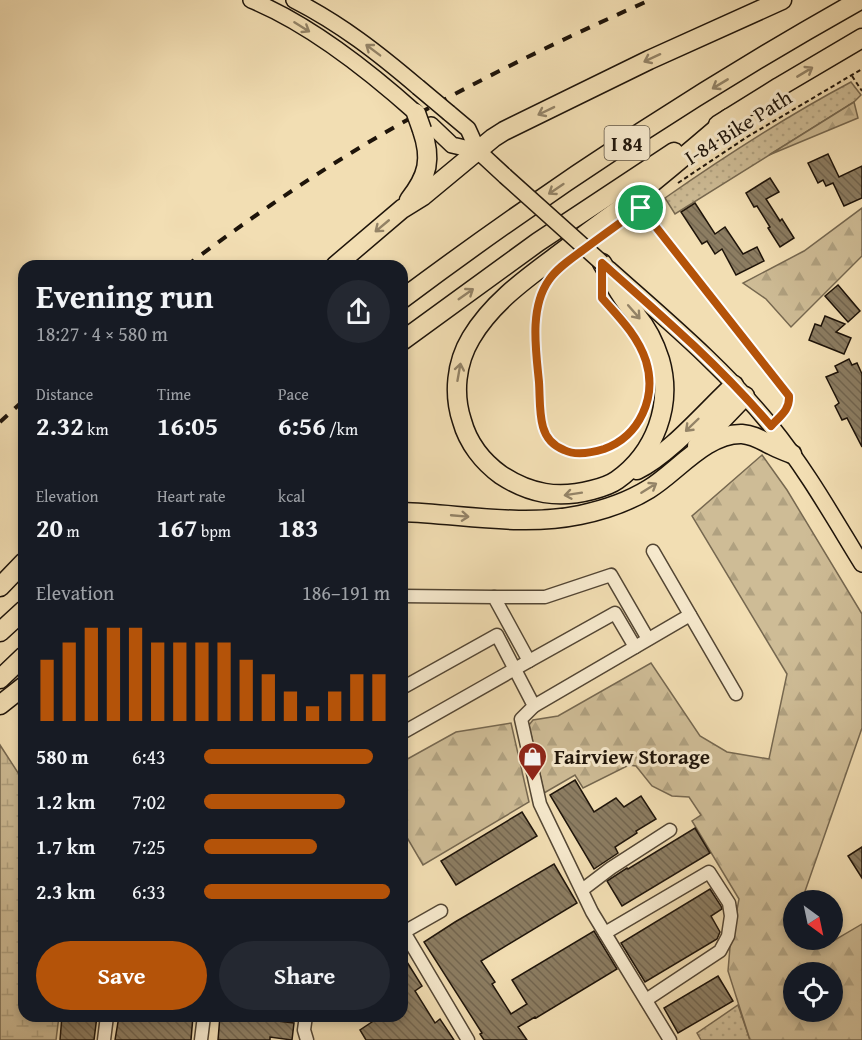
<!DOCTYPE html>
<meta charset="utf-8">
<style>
body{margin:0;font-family:"Gentium Book Plus",serif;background:#242831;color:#f1f3f6;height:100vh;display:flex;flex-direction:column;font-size:22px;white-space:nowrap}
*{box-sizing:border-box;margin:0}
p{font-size:20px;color:#9ea1a6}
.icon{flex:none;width:33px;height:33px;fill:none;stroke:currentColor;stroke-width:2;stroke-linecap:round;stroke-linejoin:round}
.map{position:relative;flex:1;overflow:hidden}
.sheet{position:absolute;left:18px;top:260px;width:390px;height:762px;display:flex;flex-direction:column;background:#171b24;border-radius:18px;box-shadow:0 3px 9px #0003}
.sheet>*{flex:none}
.needle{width:39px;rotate:147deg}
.fabs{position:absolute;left:783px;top:890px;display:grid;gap:12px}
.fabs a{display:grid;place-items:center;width:60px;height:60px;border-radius:50%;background:#171b24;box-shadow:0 3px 9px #0003;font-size:30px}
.pin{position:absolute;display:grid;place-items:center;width:51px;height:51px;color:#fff;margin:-26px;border:3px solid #fff;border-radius:50%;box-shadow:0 2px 6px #0007}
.round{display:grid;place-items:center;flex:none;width:63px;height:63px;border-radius:32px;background:#242831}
.overview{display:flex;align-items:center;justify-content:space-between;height:102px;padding:0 18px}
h1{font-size:33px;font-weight:800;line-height:45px}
.metrics{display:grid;grid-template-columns:repeat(3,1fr);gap:9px;height:102px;padding:6px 18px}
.metrics div{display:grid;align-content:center}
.metrics b{font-size:26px;font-weight:800}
.metrics small{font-size:16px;font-weight:400}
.metrics p{font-size:16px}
.chart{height:168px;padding:12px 18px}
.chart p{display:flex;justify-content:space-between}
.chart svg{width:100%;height:108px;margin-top:6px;stroke:#b45309;stroke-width:6}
.primary-button{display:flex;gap:12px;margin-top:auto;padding:12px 18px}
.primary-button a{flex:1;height:69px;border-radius:36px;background:#b45309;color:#fff;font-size:24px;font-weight:800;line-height:69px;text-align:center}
.primary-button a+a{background:#242831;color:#f1f3f6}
ul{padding:0 18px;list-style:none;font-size:20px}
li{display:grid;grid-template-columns:96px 72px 1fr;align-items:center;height:45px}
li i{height:15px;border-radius:8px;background:#b45309}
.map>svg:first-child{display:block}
</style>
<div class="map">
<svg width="862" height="1040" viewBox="0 0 862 1040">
<defs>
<pattern id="grass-dots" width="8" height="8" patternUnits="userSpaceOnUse" patternTransform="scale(1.5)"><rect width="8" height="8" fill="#cebc96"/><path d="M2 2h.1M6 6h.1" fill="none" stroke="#b0a180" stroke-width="1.8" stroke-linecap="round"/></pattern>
<pattern id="forest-firs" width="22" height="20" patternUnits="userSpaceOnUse" patternTransform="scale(1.5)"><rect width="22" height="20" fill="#cebc96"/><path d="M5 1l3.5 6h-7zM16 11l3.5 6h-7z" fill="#b0a180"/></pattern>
<pattern id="wetland-marsh" width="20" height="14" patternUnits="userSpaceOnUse" patternTransform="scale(1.5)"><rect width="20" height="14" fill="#cebc96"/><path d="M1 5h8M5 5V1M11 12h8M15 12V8" fill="none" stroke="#b0a180"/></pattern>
<pattern id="building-back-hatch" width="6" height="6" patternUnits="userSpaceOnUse" patternTransform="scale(1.5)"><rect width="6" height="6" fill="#8c7d62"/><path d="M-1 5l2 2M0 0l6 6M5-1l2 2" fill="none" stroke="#72654f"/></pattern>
</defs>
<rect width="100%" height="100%" fill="#f2deb3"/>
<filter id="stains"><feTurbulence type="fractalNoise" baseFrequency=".00333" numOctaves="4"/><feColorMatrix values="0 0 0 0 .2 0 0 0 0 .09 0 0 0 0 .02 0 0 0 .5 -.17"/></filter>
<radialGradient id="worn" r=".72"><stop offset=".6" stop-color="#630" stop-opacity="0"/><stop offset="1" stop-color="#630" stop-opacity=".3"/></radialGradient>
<!-- grass -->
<g fill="url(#grass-dots)" stroke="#766850" stroke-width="1.5">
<path d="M 851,82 L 861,95 L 854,102 L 675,214 L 665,198 C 725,156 787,116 851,82 Z"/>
<path d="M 738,1005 L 750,1040 L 701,1040 L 697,1033 Z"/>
</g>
<!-- forest -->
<g fill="url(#forest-firs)" stroke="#766850" stroke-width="1.5" fill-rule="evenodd">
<path d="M 854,102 L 858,118 L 769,155 Z"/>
<path d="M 862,208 L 862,256 L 791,327 L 766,299 L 743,283 L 804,251 Z"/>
<path d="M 762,455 L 787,490 L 862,614 L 862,728 L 803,897 L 804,900 L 794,900 L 794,939 L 818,939 L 823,947 L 862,924 L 862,1040 L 750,1040 L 728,971 L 730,947 L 739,899 L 692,821 L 701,815 L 689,797 L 672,796 L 652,786 L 636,766 L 629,765 L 583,788 L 575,775 L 544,793 L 529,725 L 533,720 L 558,716 L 651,663 L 700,736 L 727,752 L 769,759 L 787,674 L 692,516 ZM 794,972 L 832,972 L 832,1011 L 794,1011 Z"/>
<path d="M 511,723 L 529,802 L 423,865 L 402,829 L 402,762 L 456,732 Z"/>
</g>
<!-- wetland -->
<path fill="url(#wetland-marsh)" stroke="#766850" stroke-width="1.5" d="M 0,745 L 24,782 L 24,1016 L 59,1016 L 56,1040 L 0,1040 Z"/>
<!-- building -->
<g fill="url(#building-back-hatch)" stroke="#1e140a" stroke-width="1.5">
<path d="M 828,154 L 839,177 L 862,166 L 862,198 L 844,206 L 833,183 L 826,186 L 823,180 L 818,183 L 808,163 Z"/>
<path d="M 770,178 L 779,192 L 766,199 L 780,221 L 782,219 L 794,238 L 780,247 L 768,228 L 770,227 L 757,206 L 754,207 L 746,193 Z"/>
<path d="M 695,203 L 715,234 L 725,227 L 743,254 L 757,247 L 764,261 L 736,275 L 722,249 L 715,254 L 707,241 L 702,244 L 681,212 Z"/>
<path d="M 838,285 L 860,311 L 848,322 L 825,296 Z"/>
<path d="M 825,316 L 845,324 L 836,332 L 851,338 L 844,354 L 809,340 L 815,324 L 821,326 Z"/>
<path d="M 849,359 L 852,365 L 857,363 L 862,374 L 862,447 L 847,418 L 842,420 L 835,406 L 839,403 L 826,377 L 838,372 L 835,366 Z"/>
<path d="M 575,780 L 594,812 L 616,798 L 624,807 L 641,796 L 656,819 L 636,831 L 637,833 L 615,847 L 618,853 L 594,869 L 550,795 Z"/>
<path d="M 522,812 L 537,836 L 456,885 L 441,861 Z"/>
<path d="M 695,828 L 710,853 L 622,906 L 607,881 L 627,868 L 628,869 Z"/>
<path d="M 862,847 L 862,878 L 848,856 Z"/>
<path d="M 554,864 L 577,903 L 481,961 L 495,982 L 492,984 L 511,1014 L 527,1004 L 512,980 L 594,931 L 617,969 L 536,1018 L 535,1017 L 518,1027 L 527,1040 L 484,1040 L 480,1034 L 482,1033 L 424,942 L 455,922 Z"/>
<path d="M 710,889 L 721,906 L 722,909 L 711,916 L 720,932 L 717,939 L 645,982 L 621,943 Z"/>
<path d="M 402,954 L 422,986 L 415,991 L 435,1023 L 440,1019 L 454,1040 L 366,1040 L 360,1030 L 381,1016 L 402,1016 Z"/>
<path d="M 718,976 L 733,1001 L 678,1033 L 664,1008 Z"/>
<path d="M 62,1016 L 97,1016 L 94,1040 L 60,1040 Z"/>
<path d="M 119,1016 L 193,1016 L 191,1040 L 115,1040 Z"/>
<path d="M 220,1016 L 244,1016 L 244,1017 L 294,1023 L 292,1040 L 270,1037 L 270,1040 L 218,1040 Z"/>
</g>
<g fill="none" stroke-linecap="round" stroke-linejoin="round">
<defs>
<g id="minor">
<path d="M 653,551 L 736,694"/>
<path d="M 402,596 L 494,597 L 529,661 L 402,733"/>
<path d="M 494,597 L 545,597 L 611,575 L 648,639"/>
<path d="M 529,661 L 615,613 L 635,647"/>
<path d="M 402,688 L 497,635 L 534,706 L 521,719 L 540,804 L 592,912 L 670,1040"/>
<path d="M 534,706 L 690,615"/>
<path d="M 582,890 L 611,868 L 670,830"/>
<path d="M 404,932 L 441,911"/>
<path d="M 402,933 L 404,932 L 468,1040"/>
<path d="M 605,933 L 709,872 L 729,903 L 731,916 L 728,936 L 720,951 L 646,1000"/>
<path d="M 306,1016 L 304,1030 L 307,1040"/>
<path d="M 104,1040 L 107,1016"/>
<path d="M 201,1040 L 204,1016"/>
</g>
<g id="major">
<path d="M 251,0 C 310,24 369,71 416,113"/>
<path d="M 294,0 C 341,24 378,53 418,87"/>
<path d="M 449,113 L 468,129 L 478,151 L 505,176"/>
<path d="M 431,125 L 452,145 L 478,151"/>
<path d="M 609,269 C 665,319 723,367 771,426 C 806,469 833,517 862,564"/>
</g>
<g id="highway">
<path d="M 718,125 L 779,87 L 862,38"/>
<path d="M 409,200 C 428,176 432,159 422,130"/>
<path d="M 602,263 C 610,276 617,290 626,302 C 629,307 634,311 637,316 C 648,329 655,344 660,360 C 673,405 655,453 617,480 C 610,485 600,488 592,490 C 558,499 530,494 501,475 C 483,462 468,443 462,421 C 453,394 456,363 471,338 C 491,304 524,280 555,257 C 576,241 596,226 617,211 C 655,181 692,150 729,118"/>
<path d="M 335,266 L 402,209 L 423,196 L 493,138 L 504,131 L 649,60 L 782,0"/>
<path d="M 402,299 C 548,190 701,89 860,0"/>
<path d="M 402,341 L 538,242 L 674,152"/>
<path d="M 697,446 L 745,396"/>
<path d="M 637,470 C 670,454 706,411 734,385"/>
<path d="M 402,512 C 461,514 522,527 580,515 C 604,510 628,502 649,489 C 677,472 706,433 742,434 C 754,435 761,440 771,445 C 778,449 785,451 792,454"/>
<path d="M 0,587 L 24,562"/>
<path d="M 0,632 L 24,610"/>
<path d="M 0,679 L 24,656"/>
<path d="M 0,705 L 24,686"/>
</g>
</defs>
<!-- minor casing -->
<use href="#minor" stroke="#534634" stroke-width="15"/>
<!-- major casing -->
<use href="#major" stroke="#1e140a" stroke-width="18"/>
<!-- highway casing -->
<use href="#highway" stroke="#1e140a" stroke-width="21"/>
<!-- path -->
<g stroke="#1e140a" stroke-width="2" stroke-dasharray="4.5 3" stroke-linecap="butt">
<path d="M 852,76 L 862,91"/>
<path d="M 678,183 L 747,137 L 862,69"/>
<path d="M 643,210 L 789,396 C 790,405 787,408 781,415"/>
<path d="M 548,283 C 542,294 538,305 537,317 C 534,339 537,360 539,382 C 540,397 539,413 543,427 C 545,433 548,439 552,443 C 574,466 617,448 634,428 C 640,421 643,412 647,403"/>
<path d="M 602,293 L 601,298 L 611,308"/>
</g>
<!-- minor -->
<use href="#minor" stroke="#f7eace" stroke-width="12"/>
<!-- major -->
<use href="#major" stroke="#f2deb3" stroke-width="15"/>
<!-- highway -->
<use href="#highway" stroke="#f2deb3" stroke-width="18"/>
<!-- rail -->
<g stroke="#1e140a" stroke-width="4" stroke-dasharray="10 10" stroke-linecap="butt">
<path d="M 186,266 C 250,218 317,172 386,132 C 471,83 560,40 650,0"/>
<path d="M 0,422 L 24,400"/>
</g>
<defs>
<g id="major-bridge">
<path d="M 418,87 L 449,113"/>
<path d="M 505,176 L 602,263"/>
</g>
<path id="highway-bridge" d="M 416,113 L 422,130"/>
</defs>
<!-- major-bridge casing -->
<use href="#major-bridge" stroke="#1e140a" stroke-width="18" stroke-linecap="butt"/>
<!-- highway-bridge casing -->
<use href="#highway-bridge" stroke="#1e140a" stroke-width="21" stroke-linecap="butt"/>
<!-- major-bridge -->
<use href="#major-bridge" stroke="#f2deb3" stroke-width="15"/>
<!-- highway-bridge -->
<use href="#highway-bridge" stroke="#f2deb3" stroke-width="18"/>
</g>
<!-- one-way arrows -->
<defs><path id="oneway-shaft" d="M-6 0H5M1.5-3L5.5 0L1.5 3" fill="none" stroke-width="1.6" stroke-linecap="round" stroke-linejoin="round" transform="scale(1.5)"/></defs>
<g stroke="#938367">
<use href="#oneway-shaft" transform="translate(302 27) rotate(32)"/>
<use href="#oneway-shaft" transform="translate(373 50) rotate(-143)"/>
<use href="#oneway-shaft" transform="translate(652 58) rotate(155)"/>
<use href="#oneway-shaft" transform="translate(805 72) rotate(-31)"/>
<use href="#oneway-shaft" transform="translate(720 84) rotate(149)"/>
<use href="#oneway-shaft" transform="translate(546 111) rotate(154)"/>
<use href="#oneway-shaft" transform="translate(556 189) rotate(146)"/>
<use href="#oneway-shaft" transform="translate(382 226) rotate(140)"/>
<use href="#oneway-shaft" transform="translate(466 294) rotate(-35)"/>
<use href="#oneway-shaft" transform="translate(634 312) rotate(49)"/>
<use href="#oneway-shaft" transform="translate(459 372) rotate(-80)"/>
<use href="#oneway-shaft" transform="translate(692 425) rotate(136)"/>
<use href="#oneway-shaft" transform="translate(649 488) rotate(-32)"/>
<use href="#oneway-shaft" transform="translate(573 494) rotate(171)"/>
<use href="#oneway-shaft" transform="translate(460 516) rotate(5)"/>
</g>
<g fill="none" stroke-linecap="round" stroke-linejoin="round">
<defs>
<path id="route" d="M 641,208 L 789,396 C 790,410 780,416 771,426 C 720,366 661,315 602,263 L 602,298 C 619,317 638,336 646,361 C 657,397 640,436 604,449 C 591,453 576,456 564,450 C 554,446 546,438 543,427 C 539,413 540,397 539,382 C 536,351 529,308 549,280 C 557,268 571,259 583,250 C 602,236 621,222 641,208 Z"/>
</defs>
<!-- route casing -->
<use href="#route" stroke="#fff" stroke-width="12"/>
<!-- route -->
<use href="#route" stroke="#b45309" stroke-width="8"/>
</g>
<!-- icons -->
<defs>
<symbol id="shop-pin" viewBox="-11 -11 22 30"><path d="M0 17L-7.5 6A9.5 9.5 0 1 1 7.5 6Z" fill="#8f2418" stroke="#f7eace"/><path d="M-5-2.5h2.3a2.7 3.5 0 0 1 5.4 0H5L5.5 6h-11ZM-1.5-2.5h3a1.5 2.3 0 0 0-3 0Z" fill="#fff"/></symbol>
</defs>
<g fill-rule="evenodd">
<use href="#shop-pin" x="516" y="740" width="33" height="45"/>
</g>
<g text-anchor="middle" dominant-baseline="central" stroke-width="6" stroke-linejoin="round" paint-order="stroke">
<!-- shield labels -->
<rect fill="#f7eace" stroke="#5f5445" stroke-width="1.5" x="604.5" y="126" width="45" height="34" rx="4.5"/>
<g font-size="20" font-weight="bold" fill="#1e140a">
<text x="627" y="143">I 84</text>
</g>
<!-- street labels -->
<g font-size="21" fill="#1e140a" stroke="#f7eace">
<text transform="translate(738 127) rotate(-32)">I-84 Bike Path</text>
</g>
<!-- poi labels -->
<g font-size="21" font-weight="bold" fill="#1e140a" stroke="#f7eace" text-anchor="start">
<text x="554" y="756">Fairview Storage</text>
</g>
</g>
<rect width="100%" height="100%" filter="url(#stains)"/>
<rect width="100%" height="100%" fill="url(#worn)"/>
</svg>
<div class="fabs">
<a><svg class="needle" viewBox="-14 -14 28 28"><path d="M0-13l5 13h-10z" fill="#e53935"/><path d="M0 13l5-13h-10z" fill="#9ea1a6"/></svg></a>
<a><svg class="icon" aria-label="locate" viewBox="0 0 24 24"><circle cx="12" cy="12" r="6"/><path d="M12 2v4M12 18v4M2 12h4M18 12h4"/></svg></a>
</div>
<div class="pin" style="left:641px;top:208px;background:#1e9e55"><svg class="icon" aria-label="arrive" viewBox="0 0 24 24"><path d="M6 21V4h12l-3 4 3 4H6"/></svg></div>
<section class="sheet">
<div class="overview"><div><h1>Evening run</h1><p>18:27 · 4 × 580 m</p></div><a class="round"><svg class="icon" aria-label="share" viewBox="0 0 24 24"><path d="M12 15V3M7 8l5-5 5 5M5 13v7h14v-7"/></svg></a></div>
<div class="metrics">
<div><p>Distance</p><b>2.32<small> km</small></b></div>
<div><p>Time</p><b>16:05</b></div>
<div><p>Pace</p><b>6:56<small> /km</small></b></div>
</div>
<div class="metrics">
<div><p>Elevation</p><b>20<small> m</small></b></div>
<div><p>Heart rate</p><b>167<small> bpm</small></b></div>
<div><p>kcal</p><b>183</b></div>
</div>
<div class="chart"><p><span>Elevation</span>186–191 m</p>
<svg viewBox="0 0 160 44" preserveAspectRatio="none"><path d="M5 44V19M15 44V12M25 44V6M35 44V6M45 44V6M55 44V12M65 44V12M75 44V12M85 44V12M95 44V19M105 44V25M115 44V32M125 44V38M135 44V32M145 44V25M155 44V25"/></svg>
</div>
<ul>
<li><b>580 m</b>6:43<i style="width:91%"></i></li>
<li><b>1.2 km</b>7:02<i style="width:76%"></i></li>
<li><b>1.7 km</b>7:25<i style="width:61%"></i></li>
<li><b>2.3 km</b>6:33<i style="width:100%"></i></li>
</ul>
<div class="primary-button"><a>Save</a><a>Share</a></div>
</section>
</div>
